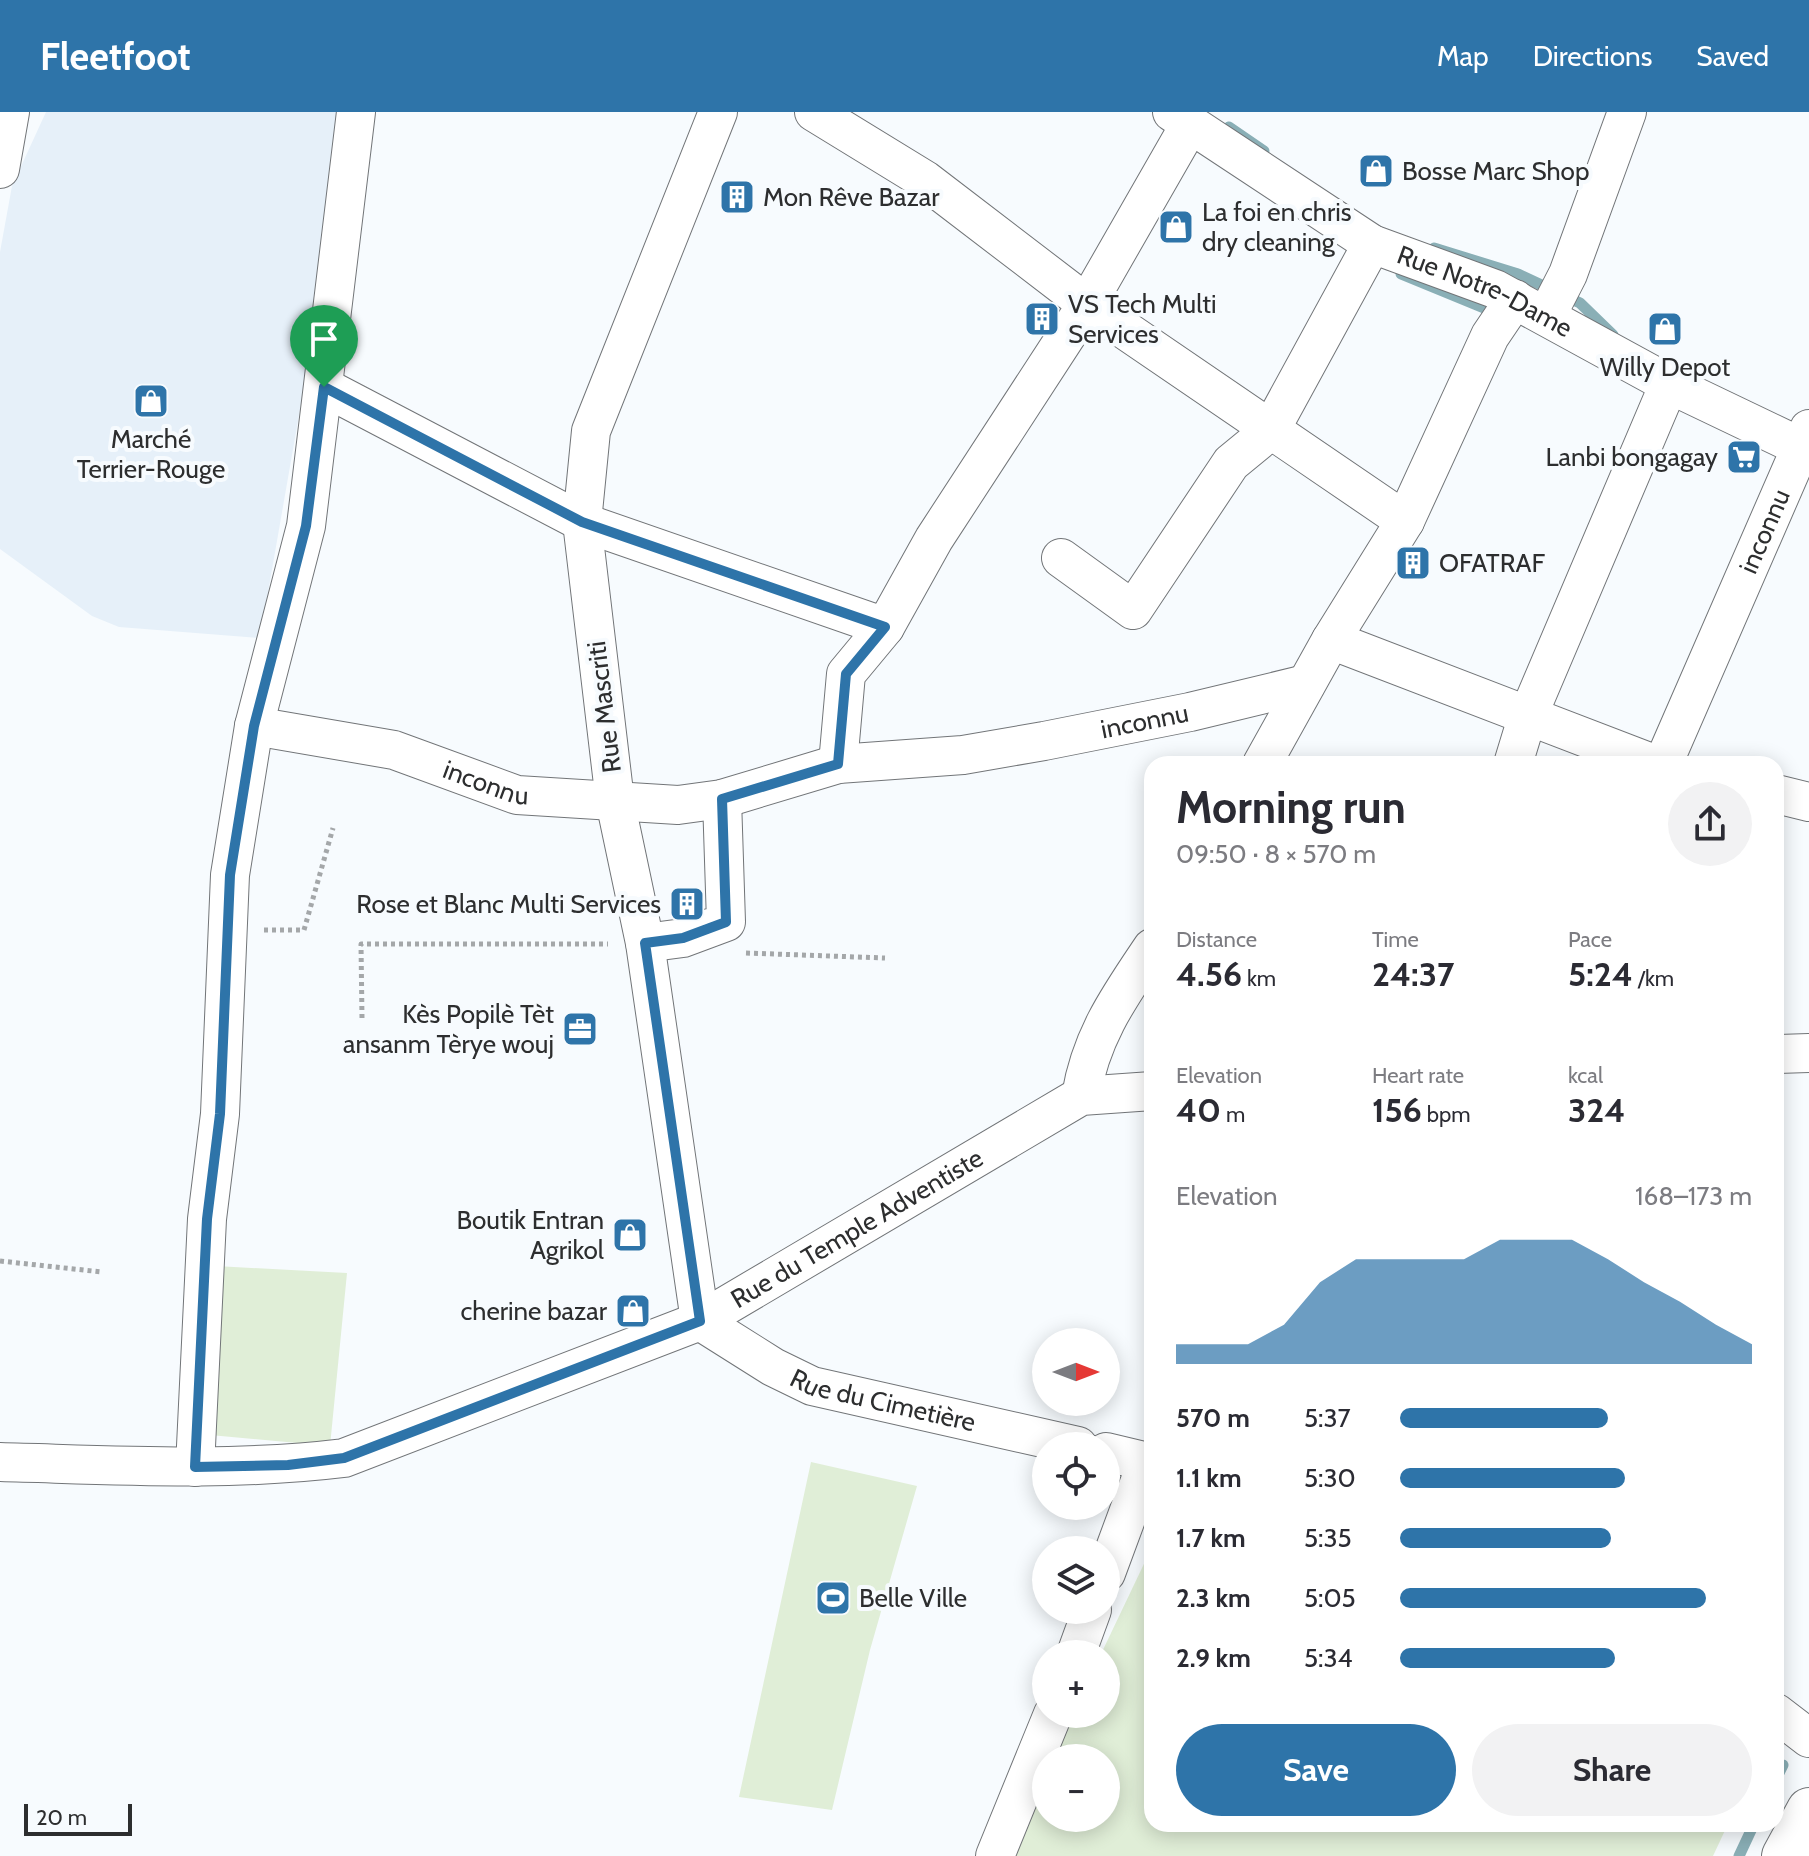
<!DOCTYPE html>
<meta charset="utf-8">
<style>
body{margin:0;font-family:Cabin,sans-serif;background:#f2f2f3;color:#2b2b33;height:100vh;display:flex;flex-direction:column;font-size:30px;white-space:nowrap}
*{box-sizing:border-box;margin:0}
p{font-size:26px;color:#7c7c81}
.icon{flex:none;width:44px;height:44px;fill:none;stroke:currentColor;stroke-width:2;stroke-linecap:round;stroke-linejoin:round}
.map{position:relative;flex:1;overflow:hidden}
.side{position:absolute;left:1144px;top:644px;width:640px;height:1076px;display:flex;flex-direction:column;background:#fff;border-radius:24px;box-shadow:0 4px 20px #0003}
.side>*{flex:none}
.needle{width:52px;rotate:90deg}
.tools{position:absolute;left:1032px;top:1216px;display:grid;gap:16px}
.tools a{display:grid;place-items:center;width:88px;height:88px;border-radius:50%;background:#fff;box-shadow:0 4px 20px #0003;font-size:40px}
.scale{position:absolute;left:24px;bottom:20px;width:108px;box-sizing:border-box;padding-left:8px;border:4px solid #2d2e2f;border-top:0;font-size:22px;line-height:28px;white-space:nowrap;color:#2d2e2f;-webkit-text-stroke:6px #f7fbfe;paint-order:stroke}
.pin{position:absolute;display:grid;place-items:center;width:68px;height:68px;color:#fff;margin:-82px -34px;border-radius:50% 50% 50% 0;rotate:-45deg;box-shadow:0 0 8px #0007}
.pin .icon{rotate:45deg}
.round{display:grid;place-items:center;flex:none;width:84px;height:84px;border-radius:42px;background:#f2f2f3}
.headline{display:flex;align-items:center;justify-content:space-between;height:136px;padding:0 32px}
h1{font-size:44px;font-weight:700;line-height:60px}
.figures{display:grid;grid-template-columns:repeat(3,1fr);gap:12px;height:136px;padding:8px 32px}
.figures div{display:grid;align-content:center}
.figures b{font-size:34px;font-weight:700}
.figures small{font-size:22px;font-weight:400}
.figures p{font-size:22px}
.chart{height:224px;padding:16px 32px}
.chart p{display:flex;justify-content:space-between}
.chart svg{width:100%;height:144px;margin-top:8px;fill:#2e74a9;opacity:.7}
.action{display:flex;gap:16px;margin-top:auto;padding:16px 32px}
.action a{flex:1;height:92px;border-radius:48px;background:#2e74a9;color:#fff;font-size:32px;font-weight:700;line-height:92px;text-align:center}
.action a+a{background:#f2f2f3;color:#2b2b33}
ul{padding:0 32px;list-style:none;font-size:26px}
li{display:grid;grid-template-columns:128px 96px 1fr;align-items:center;height:60px}
li i{height:20px;border-radius:10px;background:#2e74a9}
header{display:flex;align-items:center;gap:48px;box-sizing:border-box;height:112px;padding:0 40px;background:#2e74a9;color:#fff}
header strong{font-size:38px}
nav{display:flex;gap:44px;margin-inline-start:auto;font-size:28px}
.map>svg:first-child{display:block}
</style>
<header>
<strong>Fleetfoot</strong>
<nav><a>Map</a><a>Directions</a><a>Saved</a></nav>
</header>
<div class="map">
<svg width="1809" height="1744" viewBox="0 0 1809 1744">
<rect width="100%" height="100%" fill="#f7fbfe"/>
<!-- built -->
<path fill="#e6f0f9" d="M 46,0 L 352,0 L 260,526 L 119,515 L 92,504 L 0,437 L 0,140 L 12,74 Z"/>
<!-- green -->
<g fill="#e0eed7">
<path d="M 216,1154 L 347,1161 L 330,1334 L 210,1323 Z"/>
<path d="M 811,1350 L 917,1374 L 870,1538 L 832,1698 L 739,1685 Z"/>
<path d="M 1152,1435 L 1152,1712 L 1728,1712 L 1713,1744 L 1005,1744 L 1046,1657 L 1046,1706 L 1106,1706 L 1106,1646 L 1051,1646 L 1072,1602 L 1106,1602 L 1106,1542 L 1101,1542 Z"/>
</g>
<g fill="none" stroke-linecap="round" stroke-linejoin="round">
<!-- stream -->
<g stroke="#8aafb6" stroke-width="11">
<path d="M 1229,15 L 1264,39"/>
<path d="M 1434,136 L 1518,162 L 1580,191 L 1613,223"/>
<path d="M 1401,162 L 1496,201"/>
<path d="M 1776,1667 L 1783,1653"/>
<path d="M 1739,1744 L 1754,1712"/>
</g>
<defs>
<g id="minor">
<path d="M 814,0 L 925,68 L 1087,192 L 1405,409"/>
<path id="s1" d="M 1172,0 L 1372,132 L 1495,177 L 1669,272 L 1809,339"/>
<path d="M 0,57 L 10,0"/>
<path d="M 1547,203 L 1568,162 L 1627,0"/>
<path d="M 324,275 L 582,410 L 885,515 L 934,427 L 1087,192 L 1189,14"/>
<path d="M 1061,446 L 1133,498 L 1231,351 L 1270,319 L 1372,132"/>
<path d="M 1331,528 L 1654,652"/>
<path id="s2" d="M 254,614 L 394,638 L 517,683 L 678,693 L 722,687 L 838,652 L 963,643 L 1044,629 L 1190,600 L 1306,572"/>
<path d="M 838,652 L 846,562 L 885,515"/>
<path d="M 1262,652 L 1331,528 L 1405,409 L 1490,224 L 1515,187"/>
<path d="M 1513,652 L 1527,606 L 1669,272"/>
<path id="s3" d="M 1663,652 L 1809,317"/>
<path d="M 1776,682 L 1809,690"/>
<path d="M 645,831 L 683,826 L 726,810 L 722,687"/>
<path d="M 1776,942 L 1809,941"/>
<path d="M 1081,984 C 1091,924 1119,885 1152,836"/>
<path d="M 700,1209 L 645,831 L 615,689 L 582,410 L 591,319 L 718,0"/>
<path id="s4" d="M 700,1209 L 773,1255 L 812,1274 L 1078,1334"/>
<path d="M 1106,1340 L 1152,1351"/>
<path id="s5" d="M 0,1350 C 115,1353 230,1360 344,1346 L 700,1209 L 1081,984 L 1152,979"/>
<path d="M 195,1355 L 207,1107 L 220,1002 L 230,763 L 254,614 L 306,414 L 356,0"/>
<path d="M 1106,1461 L 1147,1350"/>
<path d="M 1076,1542 L 1092,1498"/>
<path d="M 1776,1601 L 1809,1626"/>
<path d="M 995,1744 L 1053,1602"/>
</g>
<path id="major" d="M 1784,1744 L 1809,1698"/>
</defs>
<!-- minor casing -->
<use href="#minor" stroke="#727578" stroke-width="40"/>
<!-- major casing -->
<use href="#major" stroke="#727578" stroke-width="46"/>
<!-- path -->
<g stroke="#a4a7a9" stroke-width="5" stroke-dasharray="4 4" stroke-linecap="butt">
<path d="M 264,818 L 304,818 L 333,716"/>
<path d="M 746,841 L 885,846"/>
<path d="M 362,906 L 361,832 L 608,832"/>
<path d="M 0,1149 L 102,1160"/>
</g>
<!-- minor -->
<use href="#minor" stroke="#fff" stroke-width="38"/>
<!-- major -->
<use href="#major" stroke="#fff" stroke-width="44"/>
</g>
<g fill="none" stroke-linecap="round" stroke-linejoin="round">
<defs>
<path id="route" d="M 324,275 L 582,410 L 885,515 L 846,562 L 838,652 L 722,687 L 726,810 L 683,826 L 645,831 L 700,1209 L 344,1346 L 288,1353 L 195,1355 L 207,1107 L 220,1002 L 230,763 L 254,614 L 306,414 Z"/>
</defs>
<!-- route casing -->
<use href="#route" stroke="#fff" stroke-width="16"/>
<!-- route -->
<use href="#route" stroke="#2e74a9" stroke-width="10"/>
</g>
<!-- icons -->
<defs>
<symbol id="shop-square" viewBox="-11 -11 22 22"><rect x="-9" y="-9" width="18" height="18" rx="4" fill="#2e74a9" stroke="#f7fbfe"/><path d="M-5-2.5h2.3a2.7 3.5 0 0 1 5.4 0H5L5.5 6h-11ZM-1.5-2.5h3a1.5 2.3 0 0 0-3 0Z" fill="#fff"/></symbol>
<symbol id="building-square" viewBox="-11 -11 22 22"><rect x="-9" y="-9" width="18" height="18" rx="4" fill="#2e74a9" stroke="#f7fbfe"/><path d="M-4-6H4V6H1V3H-1V6H-4ZM-2.5-4.3h1.7v1.8h-1.7ZM.8-4.3h1.7v1.8H.8ZM-2.5-1h1.7V.8h-1.7ZM.8-1h1.7V.8H.8Z" fill="#fff"/></symbol>
<symbol id="supermarket-square" viewBox="-11 -11 22 22"><rect x="-9" y="-9" width="18" height="18" rx="4" fill="#2e74a9" stroke="#f7fbfe"/><path d="M-6-5.5h2.5l.6 2H6L4.5 2H-2.5L-4.4-4H-6ZM-1.5 3.2a1.3 1.3 0 1 0 .1 0ZM3 3.2a1.3 1.3 0 1 0 .1 0Z" fill="#fff"/></symbol>
<symbol id="office-square" viewBox="-11 -11 22 22"><rect x="-9" y="-9" width="18" height="18" rx="4" fill="#2e74a9" stroke="#f7fbfe"/><path d="M-6-3h4V-5.5h4V-3h4V5H-6ZM-1-4.5V-3h2v-1.5ZM-6 0V1H6V0Z" fill="#fff"/></symbol>
<symbol id="stadium-square" viewBox="-11 -11 22 22"><rect x="-9" y="-9" width="18" height="18" rx="4" fill="#2e74a9" stroke="#f7fbfe"/><path d="M0-5a6.5 5 0 1 0 0 10a6.5 5 0 1 0 0-10ZM-3.5-1.8h7v3.6h-7Z" fill="#fff"/></symbol>
</defs>
<g fill-rule="evenodd">
<use href="#shop-square" x="1356" y="39" width="40" height="40"/>
<use href="#building-square" x="717" y="65" width="40" height="40"/>
<use href="#shop-square" x="1156" y="95" width="40" height="40"/>
<use href="#building-square" x="1022" y="187" width="40" height="40"/>
<use href="#shop-square" x="1645" y="197" width="40" height="40"/>
<use href="#shop-square" x="131" y="269" width="40" height="40"/>
<use href="#supermarket-square" x="1724" y="325" width="40" height="40"/>
<use href="#building-square" x="1393" y="431" width="40" height="40"/>
<use href="#building-square" x="667" y="772" width="40" height="40"/>
<use href="#office-square" x="560" y="897" width="40" height="40"/>
<use href="#shop-square" x="610" y="1103" width="40" height="40"/>
<use href="#shop-square" x="613" y="1179" width="40" height="40"/>
<use href="#stadium-square" x="813" y="1466" width="40" height="40"/>
</g>
<g text-anchor="middle" dominant-baseline="central" stroke-width="8" stroke-linejoin="round" paint-order="stroke">
<!-- poi labels -->
<g font-size="26" fill="#2d2e2f" stroke="#f7fbfe" text-anchor="start">
<text x="1402" y="59">Bosse Marc Shop</text>
<text x="763" y="85">Mon Rêve Bazar</text>
<text x="1202" y="100">La foi en chris<tspan x="1202" dy="30">dry cleaning</tspan></text>
<text x="1068" y="192">VS Tech Multi<tspan x="1068" dy="30">Services</tspan></text>
<text x="1665" y="255" text-anchor="middle">Willy Depot</text>
<text x="151" y="327" text-anchor="middle">Marché<tspan x="151" dy="30">Terrier-Rouge</tspan></text>
<text x="1718" y="345" text-anchor="end">Lanbi bongagay</text>
<text x="1439" y="451">OFATRAF</text>
<text x="661" y="792" text-anchor="end">Rose et Blanc Multi Services</text>
<text x="554" y="902" text-anchor="end">Kès Popilè Tèt<tspan x="554" dy="30">ansanm Tèrye wouj</tspan></text>
<text x="604" y="1108" text-anchor="end">Boutik Entran<tspan x="604" dy="30">Agrikol</tspan></text>
<text x="607" y="1199" text-anchor="end">cherine bazar</text>
<text x="859" y="1486">Belle Ville</text>
</g>
<!-- street labels -->
<g font-size="26" fill="#2d2e2f" stroke="#f7fbfe">
<text stroke="none"><textPath href="#s1" startOffset="362">Rue Notre-Dame</textPath></text>
<text stroke="none"><textPath href="#s3" startOffset="254">inconnu</textPath></text>
<text transform="translate(604 595) rotate(-97)">Rue Mascriti</text>
<text stroke="none"><textPath href="#s2" startOffset="910">inconnu</textPath></text>
<text stroke="none"><textPath href="#s2" startOffset="240">inconnu</textPath></text>
<text stroke="none"><textPath href="#s5" startOffset="908">Rue du Temple Adventiste</textPath></text>
<text stroke="none"><textPath href="#s4" startOffset="202">Rue du Cimetière</textPath></text>
</g>
</g>
</svg>
<div class="tools">
<a><svg class="needle" viewBox="-14 -14 28 28"><path d="M0-13l5 13h-10z" fill="#e53935"/><path d="M0 13l5-13h-10z" fill="#7c7c81"/></svg></a>
<a><svg class="icon" aria-label="locate" viewBox="0 0 24 24"><circle cx="12" cy="12" r="6"/><path d="M12 2v4M12 18v4M2 12h4M18 12h4"/></svg></a>
<a><svg class="icon" aria-label="layers" viewBox="0 0 24 24"><path d="M12 4l9 5-9 5-9-5zM3 14l9 5 9-5"/></svg></a>
<a>+</a>
<a>−</a>
</div>
<div class="scale">20 m</div>
<div class="pin" style="left:324px;top:275px;background:#1e9e55"><svg class="icon" aria-label="arrive" viewBox="0 0 24 24"><path d="M6 21V4h12l-3 4 3 4H6"/></svg></div>
<section class="side">
<div class="headline"><div><h1>Morning run</h1><p>09:50 · 8 × 570 m</p></div><a class="round"><svg class="icon" aria-label="share" viewBox="0 0 24 24"><path d="M12 15V3M7 8l5-5 5 5M5 13v7h14v-7"/></svg></a></div>
<div class="figures">
<div><p>Distance</p><b>4.56<small> km</small></b></div>
<div><p>Time</p><b>24:37</b></div>
<div><p>Pace</p><b>5:24<small> /km</small></b></div>
</div>
<div class="figures">
<div><p>Elevation</p><b>40<small> m</small></b></div>
<div><p>Heart rate</p><b>156<small> bpm</small></b></div>
<div><p>kcal</p><b>324</b></div>
</div>
<div class="chart"><p><span>Elevation</span>168–173 m</p>
<svg viewBox="0 0 160 44" preserveAspectRatio="none"><path d="M0 44V38L10 38L20 38L30 32L40 19L50 12L60 12L70 12L80 12L90 6L100 6L110 6L120 12L130 19L140 25L150 32L160 38V44z"/></svg>
</div>
<ul>
<li><b>570 m</b>5:37<i style="width:59%"></i></li>
<li><b>1.1 km</b>5:30<i style="width:64%"></i></li>
<li><b>1.7 km</b>5:35<i style="width:60%"></i></li>
<li><b>2.3 km</b>5:05<i style="width:87%"></i></li>
<li><b>2.9 km</b>5:34<i style="width:61%"></i></li>
</ul>
<div class="action"><a>Save</a><a>Share</a></div>
</section>
</div>
